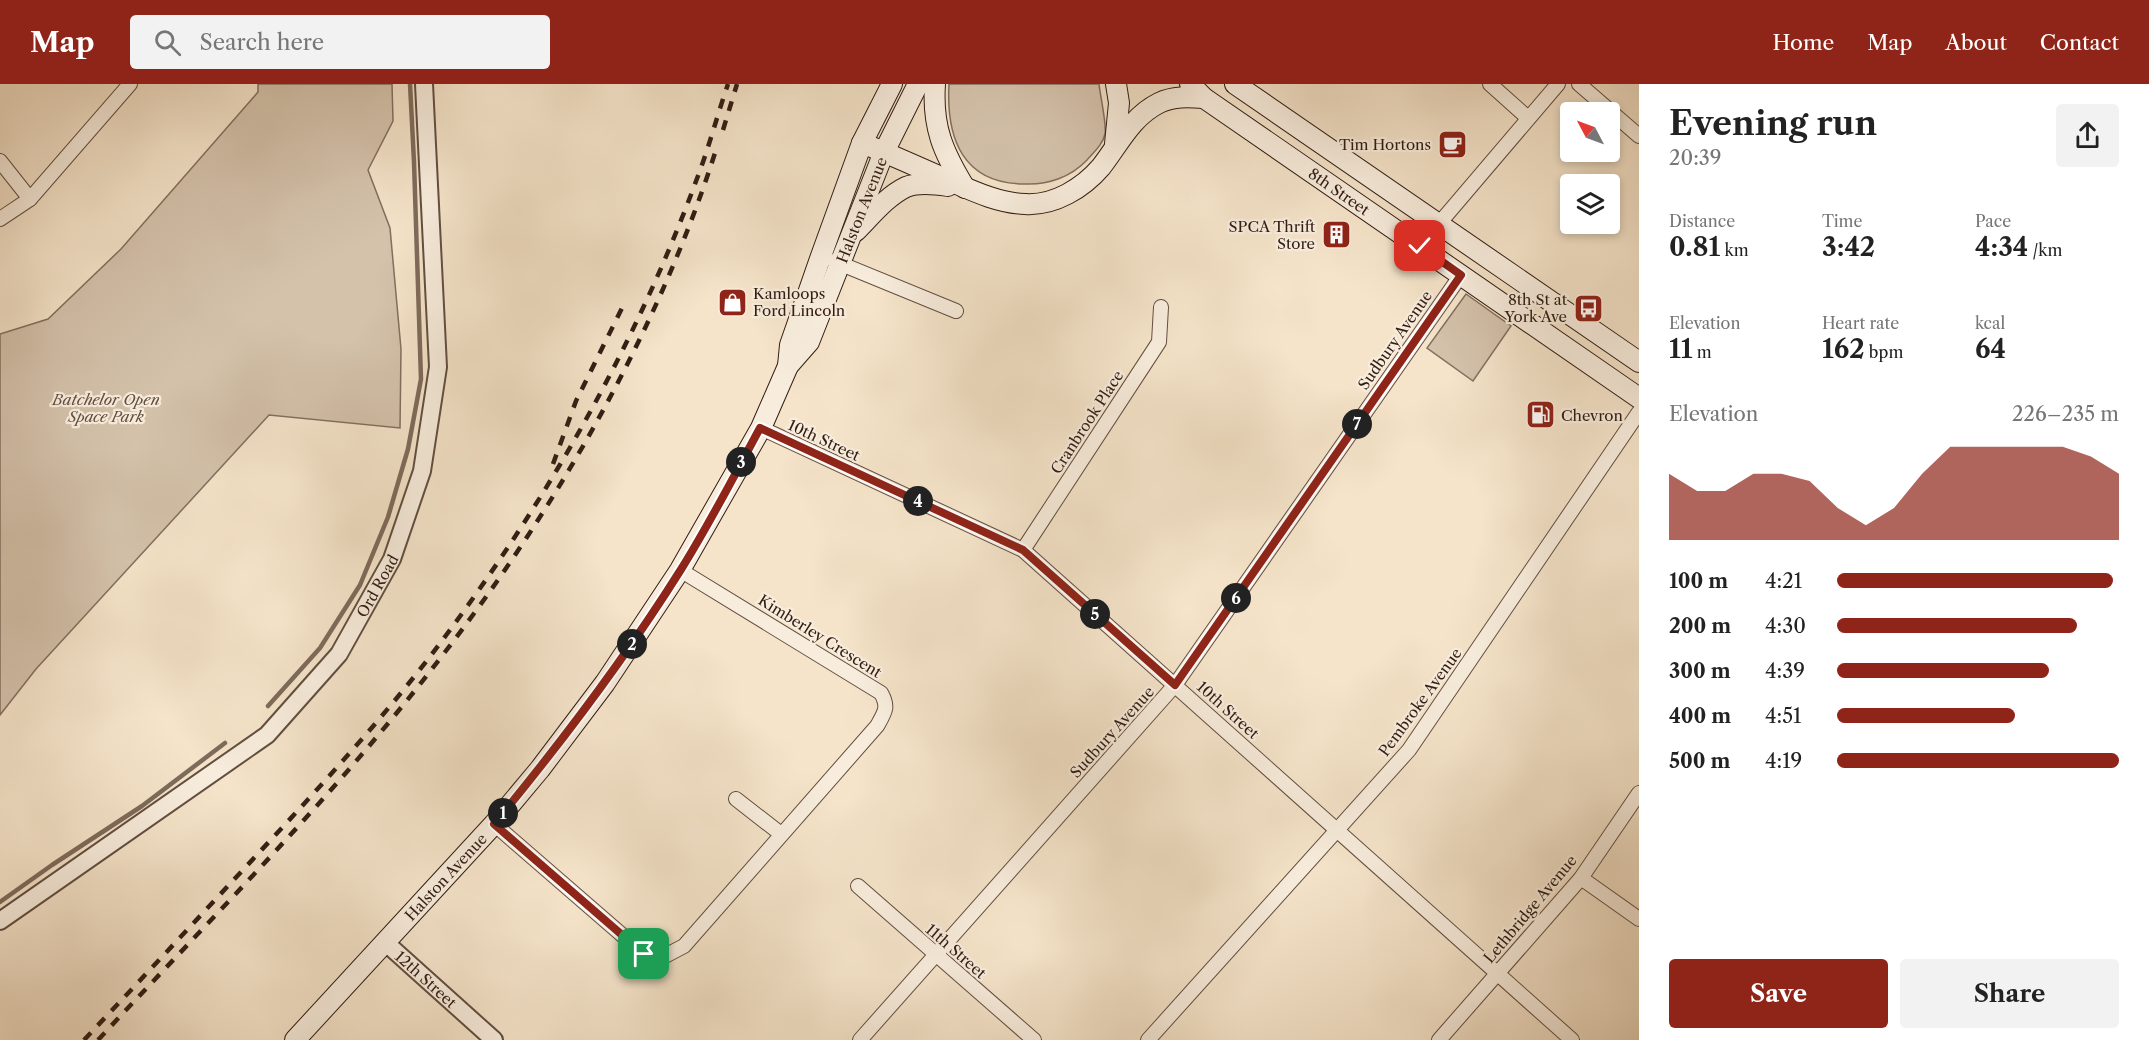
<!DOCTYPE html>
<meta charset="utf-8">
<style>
body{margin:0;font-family:"Libre Caslon Text",serif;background:#f2f2f2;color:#222;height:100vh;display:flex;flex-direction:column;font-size:22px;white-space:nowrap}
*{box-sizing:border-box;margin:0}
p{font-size:20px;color:#767676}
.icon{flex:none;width:33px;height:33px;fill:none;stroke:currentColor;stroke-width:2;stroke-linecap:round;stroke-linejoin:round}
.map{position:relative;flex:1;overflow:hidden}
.panel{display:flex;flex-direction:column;background:#fff;width:510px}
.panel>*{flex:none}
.needle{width:39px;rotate:311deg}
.fabs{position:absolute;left:1560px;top:18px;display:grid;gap:12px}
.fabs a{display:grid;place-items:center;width:60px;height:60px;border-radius:6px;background:#fff;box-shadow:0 3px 9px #0003;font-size:30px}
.pin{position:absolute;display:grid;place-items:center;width:51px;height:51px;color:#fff;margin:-26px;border-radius:12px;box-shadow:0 3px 9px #0006}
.km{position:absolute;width:30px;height:30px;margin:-15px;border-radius:50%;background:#222;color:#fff;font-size:16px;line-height:30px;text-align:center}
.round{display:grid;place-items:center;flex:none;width:63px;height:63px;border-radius:6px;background:#f2f2f2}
.headline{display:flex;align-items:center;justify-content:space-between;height:102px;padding:0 30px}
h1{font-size:33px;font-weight:700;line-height:45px}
.figures{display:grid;grid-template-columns:repeat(3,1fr);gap:9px;height:102px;padding:6px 30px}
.figures div{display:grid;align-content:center}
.figures b{font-size:26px;font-weight:700}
.figures small{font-size:16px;font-weight:400}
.figures p{font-size:16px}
.chart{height:168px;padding:12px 30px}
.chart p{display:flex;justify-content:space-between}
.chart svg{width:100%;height:108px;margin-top:6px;fill:#8f2418;opacity:.7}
.cta{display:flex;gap:12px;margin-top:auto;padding:12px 30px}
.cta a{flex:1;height:69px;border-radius:6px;background:#8f2418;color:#fff;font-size:24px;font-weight:700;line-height:69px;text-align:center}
.cta a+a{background:#f2f2f2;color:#222}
ul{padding:0 30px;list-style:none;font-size:20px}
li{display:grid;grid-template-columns:96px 72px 1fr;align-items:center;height:45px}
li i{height:15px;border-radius:8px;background:#8f2418}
header{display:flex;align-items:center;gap:36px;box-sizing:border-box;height:84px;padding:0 30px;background:#8f2418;color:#fff}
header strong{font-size:28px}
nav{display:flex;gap:33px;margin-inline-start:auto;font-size:21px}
.search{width:420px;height:54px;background:#f2f2f2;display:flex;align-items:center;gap:15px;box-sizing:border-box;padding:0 21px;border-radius:6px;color:#767676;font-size:22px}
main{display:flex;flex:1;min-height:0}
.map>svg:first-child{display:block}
</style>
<header>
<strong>Map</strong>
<div class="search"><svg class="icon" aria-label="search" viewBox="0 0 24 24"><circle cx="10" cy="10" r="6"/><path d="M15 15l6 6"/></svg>Search here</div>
<nav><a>Home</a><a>Map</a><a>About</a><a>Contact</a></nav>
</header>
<main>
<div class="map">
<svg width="1639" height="956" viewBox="0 0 1639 956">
<rect width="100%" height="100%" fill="#f5e4ca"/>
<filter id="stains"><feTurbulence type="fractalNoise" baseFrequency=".00333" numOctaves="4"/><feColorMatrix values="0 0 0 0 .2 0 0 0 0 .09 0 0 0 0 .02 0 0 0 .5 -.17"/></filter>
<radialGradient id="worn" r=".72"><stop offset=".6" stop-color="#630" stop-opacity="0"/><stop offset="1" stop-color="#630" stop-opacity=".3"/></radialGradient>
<!-- green -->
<g fill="#d4c2ab" stroke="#826f5f" stroke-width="1.5">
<path d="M 258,0 L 392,0 L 393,37 L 368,86 L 390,144 L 401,265 L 400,344 L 269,331 L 36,585 L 0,631 L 0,250 L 48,235 L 121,165 L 258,8 Z"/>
<path d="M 949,0 L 1099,0 C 1100,11 1107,41 1105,50 C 1103,60 1094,68 1087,76 C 1071,93 1048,101 1025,100 C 963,100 946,55 949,0 Z"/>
<path d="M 1466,210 L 1511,242 L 1473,297 L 1427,264 Z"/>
</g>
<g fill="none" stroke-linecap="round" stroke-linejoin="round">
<!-- stream -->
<g stroke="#7e6b5c" stroke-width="4.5">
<path d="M 268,622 L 320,564 L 360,501 L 388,433 L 408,365 L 421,295 L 414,78 L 410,0"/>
<path d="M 0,818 L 52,781 L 142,722 L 225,659"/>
</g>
<defs>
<g id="minor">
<path d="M 1490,0 L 1528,34"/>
<path d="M 1579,0 L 1639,52"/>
<path d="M 0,77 L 30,115"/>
<path d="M 0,135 L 30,115 L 130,0"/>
<path d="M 1420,162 L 1558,0"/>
<path d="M 834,177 L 956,227"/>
<path d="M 761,344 L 1023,466 L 1572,956"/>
<path d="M 1023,466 L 1159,258 L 1161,223"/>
<path d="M 736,715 L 781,750"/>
<path d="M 494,740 L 644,870 L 663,873 L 684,862 L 877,642 C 885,628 889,623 881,609 L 680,486"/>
<path d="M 1581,794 L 1639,835"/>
<path d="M 858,802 L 1034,956"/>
<path d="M 860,956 L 1175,601 L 1461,191"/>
<path d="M 1148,956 L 1409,666 L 1639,328"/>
<path d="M 1439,956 L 1581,794 L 1639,709"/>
</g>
<g id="tertiary">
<path id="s1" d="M 0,837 L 267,651 L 339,570 L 392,475 L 422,387 L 438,283 L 424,0"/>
<path id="s2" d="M 386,859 L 494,956"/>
</g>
<g id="secondary">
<path d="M 935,0 C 932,43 943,68 965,104"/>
<path id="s3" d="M 1190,0 L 1204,14 L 1639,314"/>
<path d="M 1235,0 L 1639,278"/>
<path d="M 862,59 C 889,70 916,82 943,94 C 969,105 996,119 1025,120 C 1054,122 1083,104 1101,83 C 1119,60 1131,33 1159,19 C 1173,12 1189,13 1204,14"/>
<path d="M 1115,60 L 1119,19 L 1116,0"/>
<path d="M 856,147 C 871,132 887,112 906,103 C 918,98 935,100 948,102"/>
<path d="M 788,282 L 790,261 L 821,172 L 862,59 L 892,0"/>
<path id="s4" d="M 295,956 L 494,740 L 540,685 L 605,599 L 680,486 L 761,344 L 788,282 L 809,258 L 884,68 L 918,0"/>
</g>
</defs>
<!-- minor casing -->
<use href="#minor" stroke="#624e41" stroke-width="16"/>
<!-- tertiary casing -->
<use href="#tertiary" stroke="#624e41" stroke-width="20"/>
<!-- secondary casing -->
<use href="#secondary" stroke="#311c13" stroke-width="22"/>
<!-- minor -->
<use href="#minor" stroke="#f8eddd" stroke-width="14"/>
<!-- tertiary -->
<use href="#tertiary" stroke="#f8eddd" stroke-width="16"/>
<!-- secondary -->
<use href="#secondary" stroke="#f8eddd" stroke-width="20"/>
<!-- rail -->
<g stroke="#311c13" stroke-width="4.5" stroke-dasharray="10 10" stroke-linecap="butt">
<path d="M 723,46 L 737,0"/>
<path d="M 553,380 L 576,317 L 622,224"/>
<path d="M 84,956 C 150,886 215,816 280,746 C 338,683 396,619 447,550 C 554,406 643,247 703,78 C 712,52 719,26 728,0"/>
<path d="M 98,956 C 216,829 340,706 445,568 C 558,422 659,244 715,69"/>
</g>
</g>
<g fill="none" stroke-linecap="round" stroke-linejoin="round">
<defs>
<path id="route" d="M 644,870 L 494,740 C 561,659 624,576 680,487 C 709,441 734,392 760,344 L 1023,466 L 1175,601 L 1461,191 L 1420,162"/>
</defs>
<!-- route casing -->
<use href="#route" stroke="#fff" stroke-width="12"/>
<!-- route -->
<use href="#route" stroke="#8f2418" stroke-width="8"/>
</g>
<!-- icons -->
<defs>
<symbol id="cafe-square" viewBox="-11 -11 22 22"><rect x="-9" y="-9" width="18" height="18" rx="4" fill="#8f2418" stroke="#f8eddd"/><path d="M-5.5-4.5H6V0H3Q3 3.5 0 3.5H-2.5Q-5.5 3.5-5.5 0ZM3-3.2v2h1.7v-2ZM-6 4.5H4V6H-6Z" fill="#fff"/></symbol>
<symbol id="building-square" viewBox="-11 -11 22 22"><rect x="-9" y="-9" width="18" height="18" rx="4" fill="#8f2418" stroke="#f8eddd"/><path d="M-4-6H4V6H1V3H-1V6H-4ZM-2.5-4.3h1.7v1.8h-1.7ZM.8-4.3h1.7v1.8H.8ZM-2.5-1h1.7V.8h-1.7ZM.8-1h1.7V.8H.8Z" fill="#fff"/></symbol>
<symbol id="shop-square" viewBox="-11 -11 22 22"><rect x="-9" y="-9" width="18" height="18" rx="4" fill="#8f2418" stroke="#f8eddd"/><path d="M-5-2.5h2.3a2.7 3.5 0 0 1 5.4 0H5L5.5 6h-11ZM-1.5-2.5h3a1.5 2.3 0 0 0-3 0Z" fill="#fff"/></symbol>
<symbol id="bus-square" viewBox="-11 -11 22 22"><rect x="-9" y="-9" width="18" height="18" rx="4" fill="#8f2418" stroke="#f8eddd"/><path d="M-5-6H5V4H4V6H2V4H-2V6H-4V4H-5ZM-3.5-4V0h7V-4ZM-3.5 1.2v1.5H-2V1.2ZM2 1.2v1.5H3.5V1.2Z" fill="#fff"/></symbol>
<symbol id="fuel-square" viewBox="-11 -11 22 22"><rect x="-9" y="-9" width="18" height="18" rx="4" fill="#8f2418" stroke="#f8eddd"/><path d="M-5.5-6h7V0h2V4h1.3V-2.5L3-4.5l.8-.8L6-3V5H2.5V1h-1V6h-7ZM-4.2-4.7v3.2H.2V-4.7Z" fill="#fff"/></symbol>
</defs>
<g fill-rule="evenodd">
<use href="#cafe-square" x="1436" y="44" width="33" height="33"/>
<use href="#building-square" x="1320" y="134" width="33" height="33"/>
<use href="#shop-square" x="716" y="202" width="33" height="33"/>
<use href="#bus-square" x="1572" y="208" width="33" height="33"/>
<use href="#fuel-square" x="1524" y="314" width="33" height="33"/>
</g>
<g text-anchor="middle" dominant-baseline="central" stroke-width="4.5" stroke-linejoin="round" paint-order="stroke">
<!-- poi labels -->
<g font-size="15" fill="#311c13" stroke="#f8eddd" text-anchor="end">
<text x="1431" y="60">Tim Hortons</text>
<text x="1315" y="142">SPCA Thrift<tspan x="1315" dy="17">Store</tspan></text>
<text x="753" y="209" text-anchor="start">Kamloops<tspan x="753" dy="17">Ford Lincoln</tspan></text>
<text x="1567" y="215">8th St at<tspan x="1567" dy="17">York Ave</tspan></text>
<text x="1561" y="331" text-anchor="start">Chevron</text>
</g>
<!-- street labels -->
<g font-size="15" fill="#311c13" stroke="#f8eddd">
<text stroke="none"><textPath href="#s3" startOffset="184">8th Street</textPath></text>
<text stroke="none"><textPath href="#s4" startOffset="1014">Halston Avenue</textPath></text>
<text transform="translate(1395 256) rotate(-55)">Sudbury Avenue</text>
<text transform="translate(1087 338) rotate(-57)">Cranbrook Place</text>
<text transform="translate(824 356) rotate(25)">10th Street</text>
<text stroke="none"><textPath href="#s1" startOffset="512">Ord Road</textPath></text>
<text transform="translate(820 552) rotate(32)">Kimberley Crescent</text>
<text transform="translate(1420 618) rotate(-54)">Pembroke Avenue</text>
<text transform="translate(1228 626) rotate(42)">10th Street</text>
<text transform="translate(1112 648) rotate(-48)">Sudbury Avenue</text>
<text stroke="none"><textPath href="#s4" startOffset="222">Halston Avenue</textPath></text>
<text transform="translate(1530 825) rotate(-50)">Lethbridge Avenue</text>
<text transform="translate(956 867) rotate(41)">11th Street</text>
<text stroke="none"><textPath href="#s2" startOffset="54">12th Street</textPath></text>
</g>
<!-- park labels -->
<g font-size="15" font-style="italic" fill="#624e41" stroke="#f8eddd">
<text x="106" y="315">Batchelor Open<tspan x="106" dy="17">Space Park</tspan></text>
</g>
</g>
<rect width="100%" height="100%" filter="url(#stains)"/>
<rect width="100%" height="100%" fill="url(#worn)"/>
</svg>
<div class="fabs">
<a><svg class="needle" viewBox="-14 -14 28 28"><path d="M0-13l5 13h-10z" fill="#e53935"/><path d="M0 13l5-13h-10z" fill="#767676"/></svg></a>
<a><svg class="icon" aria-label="layers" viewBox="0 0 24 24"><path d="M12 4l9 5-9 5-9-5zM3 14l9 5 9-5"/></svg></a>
</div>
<div class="pin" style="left:644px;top:870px;background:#1e9e55"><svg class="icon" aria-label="arrive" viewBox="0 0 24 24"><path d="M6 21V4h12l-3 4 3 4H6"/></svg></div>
<div class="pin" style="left:1420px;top:162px;background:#d93025"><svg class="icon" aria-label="check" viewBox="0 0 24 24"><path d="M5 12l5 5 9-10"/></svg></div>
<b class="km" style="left:503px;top:729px">1</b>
<b class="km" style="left:632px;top:560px">2</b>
<b class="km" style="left:741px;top:378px">3</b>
<b class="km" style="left:918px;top:417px">4</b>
<b class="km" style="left:1095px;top:530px">5</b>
<b class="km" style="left:1236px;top:514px">6</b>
<b class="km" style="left:1357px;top:340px">7</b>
</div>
<section class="panel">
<div class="headline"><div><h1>Evening run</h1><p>20:39</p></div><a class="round"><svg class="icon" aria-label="share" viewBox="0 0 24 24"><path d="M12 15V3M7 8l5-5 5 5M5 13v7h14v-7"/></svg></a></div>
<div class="figures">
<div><p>Distance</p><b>0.81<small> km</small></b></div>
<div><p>Time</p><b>3:42</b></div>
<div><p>Pace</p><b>4:34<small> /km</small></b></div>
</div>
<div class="figures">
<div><p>Elevation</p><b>11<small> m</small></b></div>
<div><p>Heart rate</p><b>162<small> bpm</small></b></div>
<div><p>kcal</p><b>64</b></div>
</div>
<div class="chart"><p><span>Elevation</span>226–235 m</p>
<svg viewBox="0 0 160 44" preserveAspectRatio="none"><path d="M0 44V17L10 24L20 24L30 17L40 17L50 20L60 31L70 38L80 31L90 17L100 6L110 6L120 6L130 6L140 6L150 10L160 17V44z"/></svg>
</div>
<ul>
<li><b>100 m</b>4:21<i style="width:98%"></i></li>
<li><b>200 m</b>4:30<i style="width:85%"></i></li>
<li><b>300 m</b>4:39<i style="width:75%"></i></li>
<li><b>400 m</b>4:51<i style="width:63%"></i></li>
<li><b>500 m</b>4:19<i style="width:100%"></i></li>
</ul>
<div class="cta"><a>Save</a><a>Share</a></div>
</section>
</main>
